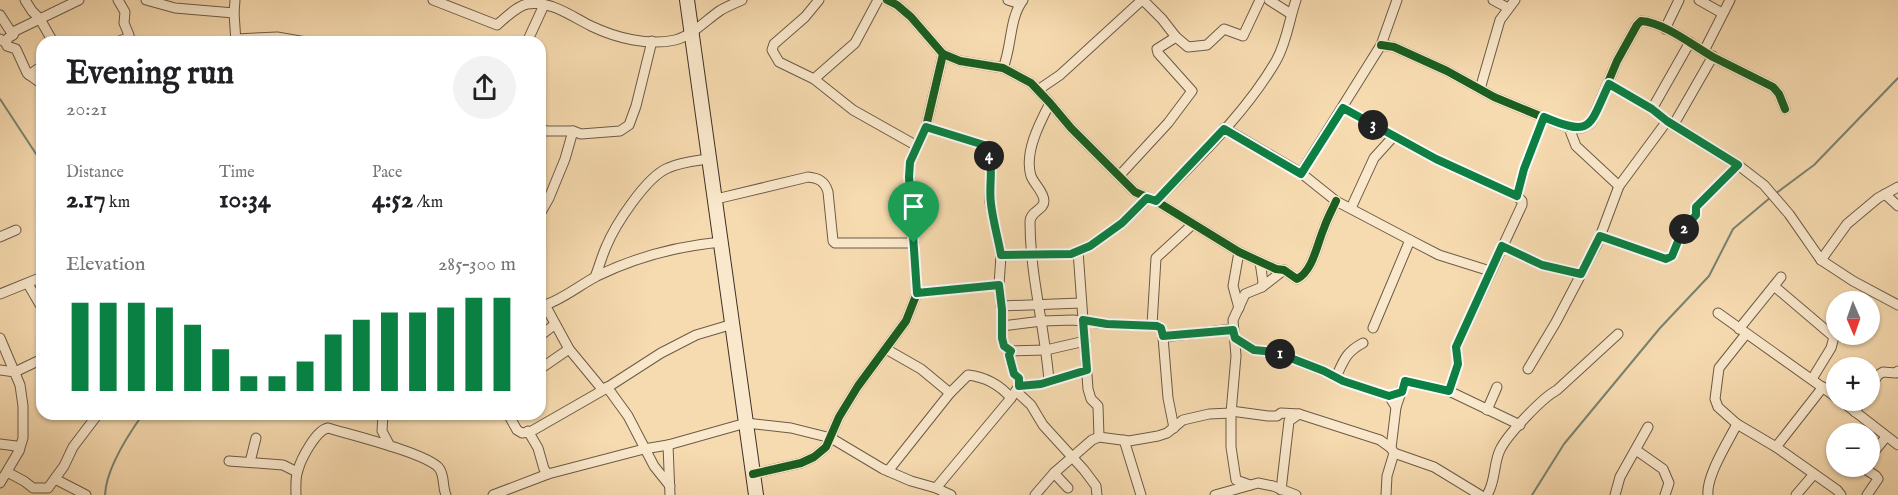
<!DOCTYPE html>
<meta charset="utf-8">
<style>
body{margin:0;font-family:"IM FELL English",serif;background:#f2f2f2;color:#202124;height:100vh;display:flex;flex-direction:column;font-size:22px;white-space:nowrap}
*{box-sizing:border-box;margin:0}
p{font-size:20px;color:#757577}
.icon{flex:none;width:33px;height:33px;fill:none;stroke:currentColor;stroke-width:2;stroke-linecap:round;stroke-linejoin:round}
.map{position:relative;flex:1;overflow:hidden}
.sheet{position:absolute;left:36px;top:36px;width:510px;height:384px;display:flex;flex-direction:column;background:#fff;border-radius:18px;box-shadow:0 2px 4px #0004}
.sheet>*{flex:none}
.needle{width:39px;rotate:178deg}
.tools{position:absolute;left:1826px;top:291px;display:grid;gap:12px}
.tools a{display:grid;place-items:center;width:54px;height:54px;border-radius:50%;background:#fff;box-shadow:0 2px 4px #0004;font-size:30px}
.pin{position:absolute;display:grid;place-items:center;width:51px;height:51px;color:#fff;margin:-62px -26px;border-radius:50% 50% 50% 0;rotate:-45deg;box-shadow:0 0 6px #0007}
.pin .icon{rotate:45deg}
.km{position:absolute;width:30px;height:30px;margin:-15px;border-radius:50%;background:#222;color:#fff;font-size:16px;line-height:30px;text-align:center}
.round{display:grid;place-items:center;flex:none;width:63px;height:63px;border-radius:32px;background:#f2f2f2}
.summary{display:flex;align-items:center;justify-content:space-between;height:102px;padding:0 30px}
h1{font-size:33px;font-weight:700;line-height:45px}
.stats{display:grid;grid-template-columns:repeat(3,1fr);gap:9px;height:102px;padding:6px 30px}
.stats div{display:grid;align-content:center}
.stats b{font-size:26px;font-weight:700}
.stats small{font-size:16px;font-weight:400}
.stats p{font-size:16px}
.chart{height:168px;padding:12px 30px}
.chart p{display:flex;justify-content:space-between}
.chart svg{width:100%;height:108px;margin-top:6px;stroke:#0b8043;stroke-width:6}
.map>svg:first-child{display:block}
</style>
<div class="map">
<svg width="1898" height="495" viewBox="0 0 1898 495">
<rect width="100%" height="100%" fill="#f7dbb0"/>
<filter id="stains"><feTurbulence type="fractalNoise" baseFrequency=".00333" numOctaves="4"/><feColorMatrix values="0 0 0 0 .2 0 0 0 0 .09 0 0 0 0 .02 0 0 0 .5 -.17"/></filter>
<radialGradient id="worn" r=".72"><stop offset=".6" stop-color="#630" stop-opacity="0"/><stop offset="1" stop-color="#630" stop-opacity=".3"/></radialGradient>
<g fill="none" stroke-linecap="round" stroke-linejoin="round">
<!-- stream -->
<g stroke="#778373" stroke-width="2">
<path d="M 0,99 L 42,163"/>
<path d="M 1775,194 L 1814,165 L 1898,78"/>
<path d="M 105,495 C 106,469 128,435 143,414"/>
<path d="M 1532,495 L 1564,444 L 1660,328 L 1709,276 L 1733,229 L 1771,197"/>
</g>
<defs>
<g id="minor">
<path d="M 25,0 L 32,11 L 40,19 L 53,42"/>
<path d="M 146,0 L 175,8 L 234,13"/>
<path d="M 235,0 L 234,13 L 236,42"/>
<path d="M 433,0 L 497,25 C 505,18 517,6 527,4 C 550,0 571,16 591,26 C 616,38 648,46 675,40 C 692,36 707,19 721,10 C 728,6 735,3 742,0"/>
<path d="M 819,0 L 805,17 L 774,44 L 772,50 L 779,62 L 814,79 L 853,110 L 917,146"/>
<path d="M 887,0 L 897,5 L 911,17 L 943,54 L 960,61 L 1003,68 L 1031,83 L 1050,103 L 1071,128 L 1135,192 L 1156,201 L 1239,252 L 1276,269 L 1284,270 L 1297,279 C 1313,271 1317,244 1324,228 C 1327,219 1332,210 1336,201"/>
<path d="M 1008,0 L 1020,4"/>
<path d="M 1143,0 L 1162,19 L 1176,37 L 1188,47 L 1207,45 L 1224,29 L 1243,36 L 1260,0"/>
<path d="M 1269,0 L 1291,14"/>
<path d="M 1493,0 L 1508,8"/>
<path d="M 1699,0 L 1722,13"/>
<path d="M 0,15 L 13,35"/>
<path d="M 1665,29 L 1679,0"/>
<path d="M 0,39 L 6,43 L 7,46 L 16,49 L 27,73 L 42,84"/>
<path d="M 236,39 L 277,37 L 306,42"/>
<path d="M 117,42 L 127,38 L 129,35 L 124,23 L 125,12 L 118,0"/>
<path d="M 527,42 L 544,5"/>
<path d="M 6,43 L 8,38 L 13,35 L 15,31 L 79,0"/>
<path d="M 1381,45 L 1394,47 L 1447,71 L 1494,97 L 1569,128 L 1582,128 L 1591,123 L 1617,61 L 1637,25 L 1641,21 C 1663,22 1694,46 1713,57 C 1733,67 1753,77 1773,87 L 1779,94 L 1785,109"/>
<path d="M 1704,51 L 1730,0"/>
<path d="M 1003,68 C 1012,47 1009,18 1023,0"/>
<path d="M 29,75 L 42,66"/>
<path d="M 814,79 L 855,43 L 878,0"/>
<path d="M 1609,84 L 1652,109 L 1667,121 L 1738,165 L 1764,185 L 1789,214 L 1821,260 L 1853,281 L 1898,305"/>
<path d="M 1480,89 L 1500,20 L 1515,0"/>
<path d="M 1038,90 L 1060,75 L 1142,0"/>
<path d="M 1343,108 L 1436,159 L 1517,196"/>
<path d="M 1652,109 L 1690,42"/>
<path d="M 1674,124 L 1713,56"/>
<path d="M 926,127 L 984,145 L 988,151 L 991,162 L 990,202 L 1001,255 L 999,285 L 1002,310 L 1002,338 L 1004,346 L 1011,351 L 1009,355 L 1014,374 L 1019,378 L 1019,386 L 1011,398 L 936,488"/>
<path d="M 540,128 L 546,131 L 573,131 L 581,134 L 620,131 L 629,125 L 636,106 L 652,41"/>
<path d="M 1224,128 L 1301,173 L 1336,201 L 1410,240 L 1439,255 L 1490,271"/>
<path d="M 1569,128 L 1576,146 L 1619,186"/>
<path d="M 1301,173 L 1381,45 L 1397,0"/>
<path d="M 1120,175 L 1168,123 L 1192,91 L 1158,53 L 1157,49 L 1176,37"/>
<path d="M 1885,194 L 1898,206"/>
<path d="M 716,199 L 808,177 C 818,178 825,181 828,192 L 833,241 L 835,243 L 914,243"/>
<path d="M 1156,201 C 1198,158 1245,114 1276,61 C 1287,42 1289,20 1296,0"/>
<path d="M 1351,208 L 1374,158 L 1393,137"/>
<path d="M 540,214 L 549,198 L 565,159 L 573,131"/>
<path d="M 1600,236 L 1666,259 L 1672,256 L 1683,229 L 1696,215 L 1696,207 L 1738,165"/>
<path d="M 0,237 L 16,230"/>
<path d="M 1502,246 L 1542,265 L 1581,274"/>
<path d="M 1078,251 L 1088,389 L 1091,399 L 1098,406 L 1099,437"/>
<path d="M 1001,255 L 1071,254 L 1090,246 L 1122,223 L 1147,199"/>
<path d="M 1821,260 L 1847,224 L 1878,198 L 1898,187"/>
<path d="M 1260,262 L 1263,282 L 1262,287"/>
<path d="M 595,277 C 599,267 602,256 606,247 C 615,225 646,177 668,168 C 681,162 695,161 708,159"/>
<path d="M 28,284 L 42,308"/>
<path d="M 1774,286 L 1834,337 L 1831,348 L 1812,379"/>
<path d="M 917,293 L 999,285"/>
<path d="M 0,294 L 42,277"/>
<path d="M 542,304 L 545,305 L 569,349 L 602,389"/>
<path d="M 545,305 C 563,299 580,285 597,276 C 636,257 679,246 721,242"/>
<path d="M 1001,306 L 1081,303"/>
<path d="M 1239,308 L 1233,286 L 1239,252"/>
<path d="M 1718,313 L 1836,397"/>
<path d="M 1152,325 L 1156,258 L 1193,224"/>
<path d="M 1002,326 L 1042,321 L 1073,320 L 1107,324 L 1157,326 L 1161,328 L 1163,337 L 1233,329"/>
<path d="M 1373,328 L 1410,240"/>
<path d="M 1739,329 L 1781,277"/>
<path d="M 1746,334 L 1719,368 L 1715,399 L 1718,407 L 1737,424 L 1776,447 L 1837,490 L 1841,495"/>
<path d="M 540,336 L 554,325"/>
<path d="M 1163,337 L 1168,398 L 1174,428"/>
<path d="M 0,338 L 20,385 L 23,406 L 23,438 L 19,451 L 0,483"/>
<path d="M 1235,338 L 1254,350 L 1275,352 L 1324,371 L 1343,381 L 1389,396 L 1396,407"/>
<path d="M 886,349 L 921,369 L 950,393"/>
<path d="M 1011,351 L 1046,350 L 1085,341"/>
<path d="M 540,369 L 569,349"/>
<path d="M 1528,369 L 1556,322 L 1598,242 L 1619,186 L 1667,121"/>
<path d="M 0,370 L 15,372 L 42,359"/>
<path d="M 1336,377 C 1344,360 1346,352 1363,343"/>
<path d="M 1049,381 C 1045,328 1030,276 1030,222 C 1030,211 1044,210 1044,201 C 1044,192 1034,184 1031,176 C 1024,153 1039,124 1050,103"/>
<path d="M 1019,386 L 1041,384 L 1087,370"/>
<path d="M 607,387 L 628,416 L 654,466 L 670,486"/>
<path d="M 1869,389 L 1878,375 L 1883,372 L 1896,373 L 1898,371"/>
<path d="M 1016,391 L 1031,405 L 1043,425 L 1084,470 L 1096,486 L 1097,495"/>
<path d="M 1449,391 L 1458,364 L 1456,347 L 1522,205 L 1522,201 L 1517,196 L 1524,169 L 1544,117"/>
<path d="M 1840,400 L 1898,445"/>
<path d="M 1487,410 L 1497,387"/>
<path d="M 1231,411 L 1268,416 L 1277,416 L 1281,413 L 1299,414 L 1380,440 L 1391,448"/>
<path d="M 1855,412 L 1862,400"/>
<path d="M 383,414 L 382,431 L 390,446"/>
<path d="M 508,414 L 517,430 L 522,433 L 530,432 L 605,389 L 661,353 L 696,335 L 733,324"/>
<path d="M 528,431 L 538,448 L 544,469 L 548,474"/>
<path d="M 1124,440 L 1141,495"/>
<path d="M 0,444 L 16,446 L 19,451"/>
<path d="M 668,445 L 670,495"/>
<path d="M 1776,447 L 1823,387"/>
<path d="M 1636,450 L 1663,469 L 1669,483 L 1665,495"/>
<path d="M 1394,453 L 1434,467 L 1480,495"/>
<path d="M 1869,458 L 1886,437"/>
<path d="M 229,461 L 283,465 L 297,472"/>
<path d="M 250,462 L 256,438"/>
<path d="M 1864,466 L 1865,469 L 1876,476 L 1878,479 L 1867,495"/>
<path d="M 888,471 L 950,393 L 968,375 C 985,377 1000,385 1011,398"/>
<path d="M 7,472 L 24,481 L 33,488 L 48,488 L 64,466 L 73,447 L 98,414"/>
<path d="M 1054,473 L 1068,488"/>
<path d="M 753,474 L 801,463 L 814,457 L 826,447 L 839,417 L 858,386 L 906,321 L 917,293 L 909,176 L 910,162 L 926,127 L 943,54"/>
<path d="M 55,479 L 86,495"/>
<path d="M 1250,485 L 1236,480 L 1231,447 L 1231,413 L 1236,356 L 1233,320 L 1245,294 L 1262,287 L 1284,270"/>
<path d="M 1281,490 L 1289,421 L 1299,414"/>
<path d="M 296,495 C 296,487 295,478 298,470 C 301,459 316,430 328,428 C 351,435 426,453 439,468 C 445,476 442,486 446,495"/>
<path d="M 493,495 L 548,474 L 644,449 L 668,445 L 746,423 L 791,428 L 831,438 L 883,469 L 911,481 L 936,488 L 951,495"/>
<path d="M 1035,495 L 1054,473 L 1092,440 L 1099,437 L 1129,441 L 1158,436 L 1167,433 L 1183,420 L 1209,414 L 1231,413"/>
<path d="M 1215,495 L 1258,483 L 1273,486 L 1296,495"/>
<path d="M 1386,495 L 1387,476 L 1394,453 L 1391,448 L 1396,407 L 1405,381 L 1449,391 L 1520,425"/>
<path d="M 1487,495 C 1496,481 1493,465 1500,450 C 1507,435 1542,398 1557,390 L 1618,334"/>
<path d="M 1615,495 L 1620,477 L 1648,427"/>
<path d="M 1708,495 C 1706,476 1728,442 1737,424"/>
<path d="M 1796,495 L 1814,474"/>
</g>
<path id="secondary" d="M 687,0 L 756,495"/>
</defs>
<!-- minor casing -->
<use href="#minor" stroke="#6b5b47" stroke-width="11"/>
<!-- secondary casing -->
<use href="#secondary" stroke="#3c3024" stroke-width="16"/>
<!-- minor -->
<use href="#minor" stroke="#fae8cc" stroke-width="9"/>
<!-- secondary -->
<use href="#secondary" stroke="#fae8cc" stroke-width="14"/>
<defs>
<g id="cycleway">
<path d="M 887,0 L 897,5 L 911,17 L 943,54 L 960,61 L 1003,68 L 1031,83 L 1050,103 L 1071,128 L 1135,192 L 1156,201 L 1239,252 L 1276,269 L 1284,270 L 1297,279 C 1313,271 1317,244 1324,228 C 1327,219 1332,210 1336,201"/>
<path d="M 1381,45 L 1394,47 L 1447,71 L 1494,97 L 1569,128 L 1582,128 L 1591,123 L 1617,61 L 1637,25 L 1641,21 C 1663,22 1694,46 1713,57 C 1733,67 1753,77 1773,87 L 1779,94 L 1785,109"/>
<path d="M 753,474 L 801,463 L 814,457 L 826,447 L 839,417 L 858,386 L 906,321 L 917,293 L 909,176 L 910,162 L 926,127 L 943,54"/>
</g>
</defs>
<!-- cycleway casing -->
<use href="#cycleway" stroke="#fae8cc" stroke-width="11"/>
<!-- cycleway -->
<use href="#cycleway" stroke="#1b5e20" stroke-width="8"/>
</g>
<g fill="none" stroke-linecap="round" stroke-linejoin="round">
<defs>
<path id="route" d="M 1609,84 L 1652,109 L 1667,121 L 1738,165 L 1696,207 L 1696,215 L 1683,229 L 1672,256 L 1666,259 L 1600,236 L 1581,274 L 1542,265 L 1502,246 L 1456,347 L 1458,364 L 1449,391 L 1405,381 L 1402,392 L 1389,396 L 1343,381 L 1324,371 L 1275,352 L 1254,350 L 1235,338 L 1233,330 L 1163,336 L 1161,328 L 1157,326 L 1107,324 L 1083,320 L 1087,370 L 1041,384 L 1019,386 L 1019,378 L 1014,374 L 1009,355 L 1011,351 L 1004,346 L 1002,338 L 1002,310 L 999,285 L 917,293 L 909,177 L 910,162 L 926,127 L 984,145 C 996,163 988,184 991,204 C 993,221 998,238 1001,255 L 1071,254 L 1090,246 L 1122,223 L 1147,198 L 1156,201 L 1224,129 L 1301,174 L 1343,108 L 1436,159 L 1517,196 L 1524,169 L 1544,117 C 1593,138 1589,126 1609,84 Z"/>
</defs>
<!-- route casing -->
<use href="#route" stroke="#fff" stroke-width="12"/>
<!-- route -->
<use href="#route" stroke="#0b8043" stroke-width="8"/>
</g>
<rect width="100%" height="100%" filter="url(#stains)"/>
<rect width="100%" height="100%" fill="url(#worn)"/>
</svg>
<div class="tools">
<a><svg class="needle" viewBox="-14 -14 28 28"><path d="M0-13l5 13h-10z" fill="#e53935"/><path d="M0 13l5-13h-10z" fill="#757577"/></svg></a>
<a>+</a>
<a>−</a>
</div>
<div class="pin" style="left:914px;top:243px;background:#1e9e55"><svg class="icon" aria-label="arrive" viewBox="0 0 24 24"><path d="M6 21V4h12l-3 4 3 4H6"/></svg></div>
<b class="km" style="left:1280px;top:354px">1</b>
<b class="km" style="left:1684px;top:229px">2</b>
<b class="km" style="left:1373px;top:125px">3</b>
<b class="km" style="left:989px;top:156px">4</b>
<section class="sheet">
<div class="summary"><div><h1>Evening run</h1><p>20:21</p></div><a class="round"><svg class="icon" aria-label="share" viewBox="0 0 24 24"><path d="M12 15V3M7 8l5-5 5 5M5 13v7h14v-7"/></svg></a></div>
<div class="stats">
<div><p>Distance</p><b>2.17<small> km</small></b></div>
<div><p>Time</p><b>10:34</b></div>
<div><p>Pace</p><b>4:52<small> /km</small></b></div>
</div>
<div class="chart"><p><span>Elevation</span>285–300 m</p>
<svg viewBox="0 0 160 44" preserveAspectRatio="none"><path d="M5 44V8M15 44V8M25 44V8M35 44V10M45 44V17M55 44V27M65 44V38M75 44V38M85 44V32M95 44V21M105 44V15M115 44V12M125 44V12M135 44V10M145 44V6M155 44V6"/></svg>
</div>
</section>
</div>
